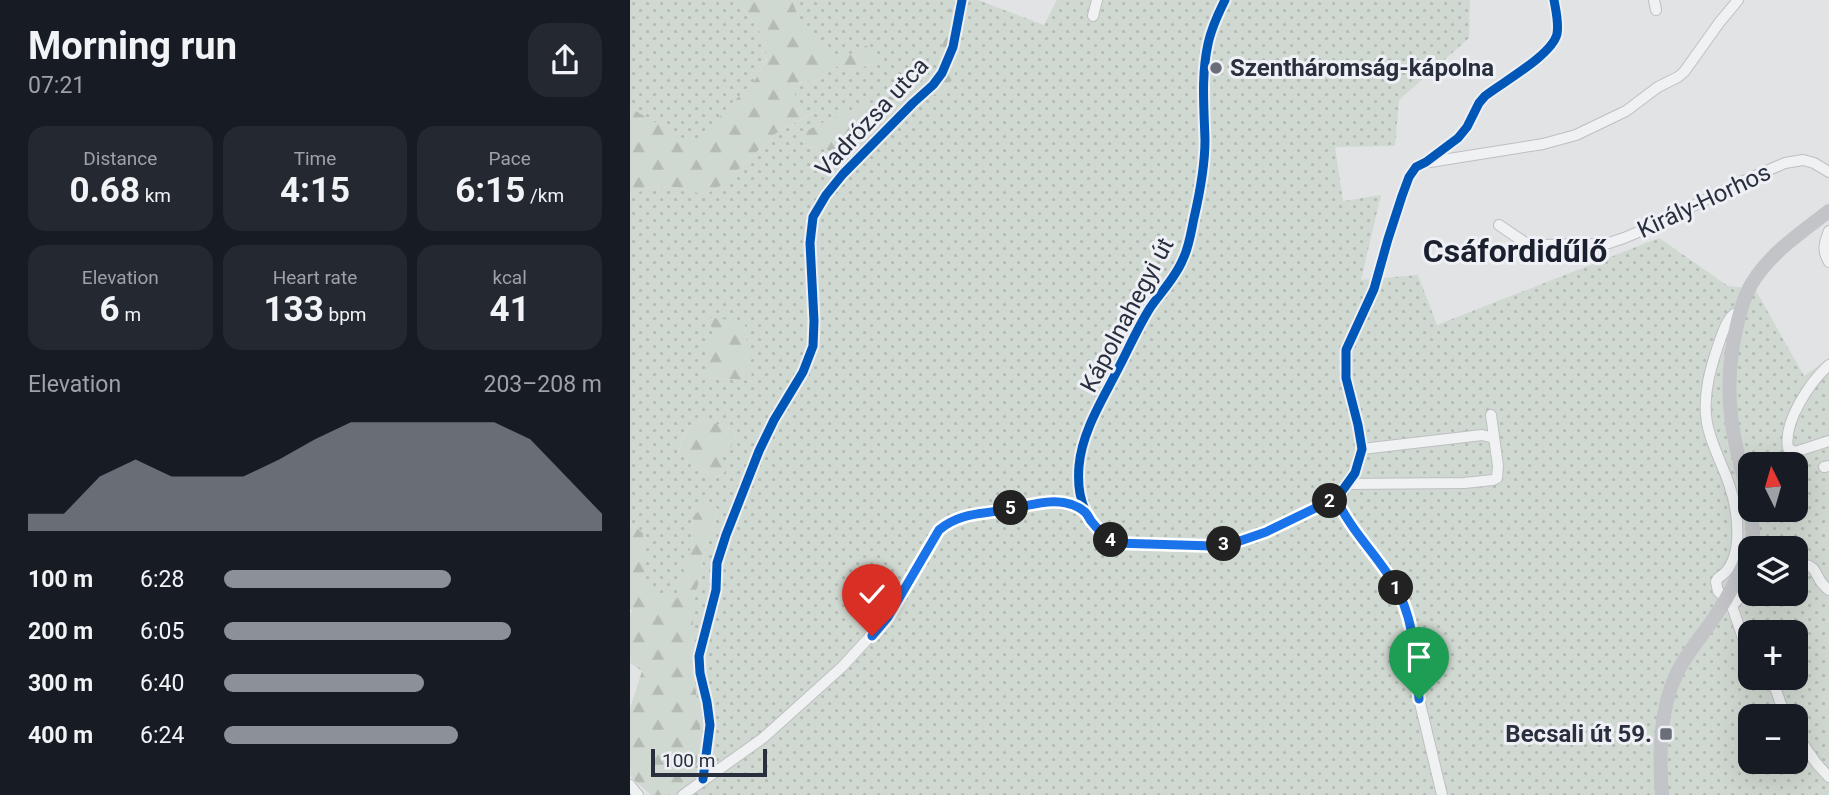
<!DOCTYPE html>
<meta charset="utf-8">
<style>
body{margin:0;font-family:Roboto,sans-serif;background:#242831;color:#f1f3f6;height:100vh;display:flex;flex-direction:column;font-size:26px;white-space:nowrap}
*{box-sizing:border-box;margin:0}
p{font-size:23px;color:#9ea1a6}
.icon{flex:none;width:38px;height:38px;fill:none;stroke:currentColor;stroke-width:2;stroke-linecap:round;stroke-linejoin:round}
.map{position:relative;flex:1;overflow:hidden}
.sheet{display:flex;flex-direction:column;background:#171b24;width:630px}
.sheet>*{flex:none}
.needle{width:46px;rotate:355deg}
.fabs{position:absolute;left:1108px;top:452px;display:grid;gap:14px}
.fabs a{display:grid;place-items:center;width:70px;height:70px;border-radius:14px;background:#171b24;box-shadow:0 7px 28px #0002;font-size:35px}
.scale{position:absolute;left:21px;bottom:18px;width:116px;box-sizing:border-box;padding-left:7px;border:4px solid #292f3d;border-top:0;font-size:19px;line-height:24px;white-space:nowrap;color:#292f3d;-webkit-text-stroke:5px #eef0f5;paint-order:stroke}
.pin{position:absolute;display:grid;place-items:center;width:60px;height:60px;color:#fff;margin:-72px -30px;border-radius:50% 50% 50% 0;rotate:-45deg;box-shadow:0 0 7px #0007}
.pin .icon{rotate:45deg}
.km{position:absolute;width:35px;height:35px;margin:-18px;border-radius:50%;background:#222;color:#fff;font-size:19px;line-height:35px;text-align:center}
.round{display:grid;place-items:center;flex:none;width:74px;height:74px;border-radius:21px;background:#242831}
.summary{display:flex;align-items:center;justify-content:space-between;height:119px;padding:0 28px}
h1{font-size:38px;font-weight:700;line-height:52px}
.metrics{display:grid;grid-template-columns:repeat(3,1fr);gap:10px;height:119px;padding:7px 28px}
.metrics div{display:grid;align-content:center;border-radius:18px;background:#242831;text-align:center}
.metrics b{font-size:35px;font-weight:700}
.metrics small{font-size:19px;font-weight:400}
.metrics p{font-size:19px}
.chart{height:196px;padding:14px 28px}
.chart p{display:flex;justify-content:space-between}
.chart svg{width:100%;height:126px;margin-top:7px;fill:#8c9099;opacity:.7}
ul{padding:0 28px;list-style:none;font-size:23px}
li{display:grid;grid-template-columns:112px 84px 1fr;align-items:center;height:52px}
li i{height:18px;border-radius:9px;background:#8c9099}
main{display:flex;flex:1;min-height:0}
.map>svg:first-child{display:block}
</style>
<main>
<section class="sheet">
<div class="summary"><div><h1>Morning run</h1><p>07:21</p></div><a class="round"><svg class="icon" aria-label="share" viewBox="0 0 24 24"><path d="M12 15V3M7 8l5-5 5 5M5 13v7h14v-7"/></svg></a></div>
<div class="metrics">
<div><p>Distance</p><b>0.68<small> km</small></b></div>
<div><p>Time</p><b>4:15</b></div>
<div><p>Pace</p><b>6:15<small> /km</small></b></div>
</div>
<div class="metrics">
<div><p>Elevation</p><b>6<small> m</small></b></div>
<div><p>Heart rate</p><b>133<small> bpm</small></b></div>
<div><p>kcal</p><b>41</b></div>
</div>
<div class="chart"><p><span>Elevation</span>203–208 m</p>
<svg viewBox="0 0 160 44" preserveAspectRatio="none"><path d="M0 44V38L10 38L20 25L30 19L40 25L50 25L60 25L70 19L80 12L90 6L100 6L110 6L120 6L130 6L140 12L150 25L160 38V44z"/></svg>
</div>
<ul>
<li><b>100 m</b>6:28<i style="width:60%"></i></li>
<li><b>200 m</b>6:05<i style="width:76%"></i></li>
<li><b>300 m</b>6:40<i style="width:53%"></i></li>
<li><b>400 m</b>6:24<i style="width:62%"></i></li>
</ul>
</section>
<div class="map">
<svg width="1199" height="795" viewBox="0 0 1199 795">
<defs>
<pattern id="forest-firs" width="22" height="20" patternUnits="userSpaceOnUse" patternTransform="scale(1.75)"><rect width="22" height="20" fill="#d0d9d1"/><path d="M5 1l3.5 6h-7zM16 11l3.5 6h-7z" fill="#b3bbb4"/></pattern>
<pattern id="garden-dots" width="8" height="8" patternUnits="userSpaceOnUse" patternTransform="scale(1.75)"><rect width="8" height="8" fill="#d0d9d1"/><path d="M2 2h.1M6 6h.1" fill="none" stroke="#b3bbb4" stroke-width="1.8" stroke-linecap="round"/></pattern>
</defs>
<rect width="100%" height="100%" fill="#e1e3e5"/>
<!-- forest -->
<g fill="url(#forest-firs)">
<path d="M 107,0 L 162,0 L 167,13 L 218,55 L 237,45 L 249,62 L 224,70 L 208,66 L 188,80 L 162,84 L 183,113 L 145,134 L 95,183 L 75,195 L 50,188 L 26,186 L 0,195 L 0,118 L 2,108 L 95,110 L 125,80 L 137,58 L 129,31 Z"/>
<path d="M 320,6 L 336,9 L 324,78 L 313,91 L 279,106 L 221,162 L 195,149 L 174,145 L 167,135 L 202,118 L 252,100 L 308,70 Z"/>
<path d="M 77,316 L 115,321 L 118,361 L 124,381 L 77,377 C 77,369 75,361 75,353 C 77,341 77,329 77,316 Z"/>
<path d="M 67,421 C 83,422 93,424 106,433 L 95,472 L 84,478 L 64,468 L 49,452 C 51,438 55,430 67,421 Z"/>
<path d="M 77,501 L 88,509 L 84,525 L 75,547 L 71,576 L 63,600 L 63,634 L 60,658 L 66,691 L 71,732 L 68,761 L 59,783 L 38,795 L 21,795 L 2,778 L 0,774 L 0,708 L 12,671 L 0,663 L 0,614 L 2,611 L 0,609 L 0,523 L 13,533 L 13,566 L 61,545 L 63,517 Z"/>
</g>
<!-- garden -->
<g fill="url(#garden-dots)" fill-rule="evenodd">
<path d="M 0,0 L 107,0 L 129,31 L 137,57 L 125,80 L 95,110 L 67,146 L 2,109 L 0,117 Z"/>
<path d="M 162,0 L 348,0 L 414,25 L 427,0 L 840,0 L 839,38 L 769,100 L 765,146 L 705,147 L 713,201 L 751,195 L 731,280 L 788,275 L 807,325 L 1029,238 L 1098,286 L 1125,289 L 1174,376 L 1199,358 L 1199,795 L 38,795 L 59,783 L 68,761 L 71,732 L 66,691 L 60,658 L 63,634 L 63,600 L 71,576 L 75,547 L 84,525 L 88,509 L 77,501 L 63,517 L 61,545 L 47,598 L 20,593 L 13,566 L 13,533 L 0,523 L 0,195 L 26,186 L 50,188 L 75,195 L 95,183 L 145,134 L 182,114 L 168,104 L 162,84 L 188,80 L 208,66 L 224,70 L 249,62 L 236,45 C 231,48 223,54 216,55 C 185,60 171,23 162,0 ZM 320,7 L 336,9 L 324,78 L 313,91 L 279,106 L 222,162 L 195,149 L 174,145 L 168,135 L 202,118 L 252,100 L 298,80 L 308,70 ZM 77,317 L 115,322 L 118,361 L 123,381 L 78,377 C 77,359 71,351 86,336 ZM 67,421 C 82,422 93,424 106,433 L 102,446 L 91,455 L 95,472 L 85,478 L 64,468 L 49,452 C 51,437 55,430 67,421 ZM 1120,464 L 1166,464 L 1166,509 L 1120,509 ZM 1120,548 L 1166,548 L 1166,593 L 1120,593 ZM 1120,632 L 1166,632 L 1166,677 L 1120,677 ZM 1120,716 L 1166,716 L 1166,761 L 1120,761 Z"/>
</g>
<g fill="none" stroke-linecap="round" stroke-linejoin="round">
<defs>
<g id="street">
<path d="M 595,0 C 588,14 581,29 578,44 C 571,76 574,107 575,140 C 575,167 570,192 564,218 C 561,232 559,247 553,259 C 546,277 531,292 520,308 C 508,327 499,348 488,369 C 473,399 452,431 449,466 C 446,502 457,523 485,543 L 583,546 L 604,543 L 636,532 L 707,498 L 725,473 L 732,449 L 728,425 L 716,378 L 716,350 L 744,289 L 758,239 L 772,196 L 779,177 L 786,167 L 796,162 L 828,138 L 837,127 L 849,103 L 855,96 C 873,82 922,55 927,34 C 929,23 926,11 924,0"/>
<path d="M 1024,0 L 1026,10"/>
<path d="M 463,16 L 467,0"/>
<path d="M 800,162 L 913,144 L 946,135 L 996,111 L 1028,87 L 1048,77 L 1054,72 L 1089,23 L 1108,0"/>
<path d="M 869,225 L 897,244 L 908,245 L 967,244 L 979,243 L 994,238 L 1025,225 L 1111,182 L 1155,163 L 1173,160 L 1184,163 L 1199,172"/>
<path d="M 1199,231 C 1194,243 1192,251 1199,262"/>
<path d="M 1111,311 C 1099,313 1094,329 1090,340 C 1081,366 1072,395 1077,423 C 1081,445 1092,463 1099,484 C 1108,510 1116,562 1088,578 L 1086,582 L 1088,591 L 1102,606 L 1113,638 L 1120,648"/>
<path d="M 1199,365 C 1180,382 1153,422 1158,448 L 1165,452 L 1199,441"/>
<path d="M 732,449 L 852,435 L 864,438"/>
<path d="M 1194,467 L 1199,466"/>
<path d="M 717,484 L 834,483 L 863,480 L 867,478 L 868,466 L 861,415"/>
<path d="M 707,498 L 723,529 L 762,579 L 776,608 L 780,627 L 789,699 L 812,795"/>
<path d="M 1166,564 C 1193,564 1181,578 1199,590"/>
<path d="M 1102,606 L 1120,586"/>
<path d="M 1139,677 L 1146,690 L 1155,716"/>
<path d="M 1166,734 L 1187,764 L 1199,777"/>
<path d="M 73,779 L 80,725 L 77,702 L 70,673 L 69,656 L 86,590 L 87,563 L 96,535 L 129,451 L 144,420 L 173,372 L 183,346 L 184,321 L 180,243 L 183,217 L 196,195 L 213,174 L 283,103 L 303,85 L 312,73 L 323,47 L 332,0"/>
<path d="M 0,785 L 8,795"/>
<path d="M 53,795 L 133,738 L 212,667 L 258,617 L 284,574 L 302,540 L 309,530 L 318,523 L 328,517 L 342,514 L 419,501 L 442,506 L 455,512"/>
</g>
</defs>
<!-- street casing -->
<use href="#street" stroke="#bebfc2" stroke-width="12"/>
<!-- street -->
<use href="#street" stroke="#f0f1f2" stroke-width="10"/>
<!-- secondary -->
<g stroke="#c2c4c8" stroke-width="14">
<path d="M 1120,503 C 1116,484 1110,466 1106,446 C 1097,405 1097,366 1107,325 C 1111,309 1115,293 1124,280 C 1142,252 1173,231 1199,211"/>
<path d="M 1120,548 L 1123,534 L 1121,509"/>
<path d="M 1032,795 C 1029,755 1029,710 1047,673 C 1057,652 1073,635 1086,615 C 1100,594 1111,572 1120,549"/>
</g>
<defs>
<g id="cycleway">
<path d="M 595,0 C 588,14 581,29 578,44 C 571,76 574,107 575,140 C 575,167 570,192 564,218 C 561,232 559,247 553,259 C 546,277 531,292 520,308 C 508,327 499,348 488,369 C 473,399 452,431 449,466 C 446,502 457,523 485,543 L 583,546 L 604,543 L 636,532 L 707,498 L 725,473 L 732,449 L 728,425 L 716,378 L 716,350 L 744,289 L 758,239 L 772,196 L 779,177 L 786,167 L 796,162 L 828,138 L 837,127 L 849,103 L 855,96 C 873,82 922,55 927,34 C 929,23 926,11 924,0"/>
<path d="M 73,779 L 80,725 L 77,702 L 70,673 L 69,656 L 86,590 L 87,563 L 96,535 L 129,451 L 144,420 L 173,372 L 183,346 L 184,321 L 180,243 L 183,217 L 196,195 L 213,174 L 283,103 L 303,85 L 312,73 L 323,47 L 332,0"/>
</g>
</defs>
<!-- cycleway casing -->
<use href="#cycleway" stroke="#eef0f5" stroke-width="13"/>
<!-- cycleway -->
<use href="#cycleway" stroke="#0057b8" stroke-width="9"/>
</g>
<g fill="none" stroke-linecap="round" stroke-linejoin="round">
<defs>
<path id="route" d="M 242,636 L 258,617 L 309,530 C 330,512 355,514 381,509 C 404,504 434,494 455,512 C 458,515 459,518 461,521 C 468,530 476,537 485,543 L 583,546 L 604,543 L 636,532 L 706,498 C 720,529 743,551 761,579 C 784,613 786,659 789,699"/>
</defs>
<!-- route casing -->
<use href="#route" stroke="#fff" stroke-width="14"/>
<!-- route -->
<use href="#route" stroke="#1a73e8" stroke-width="9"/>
</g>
<!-- markers -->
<g fill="#696e78" stroke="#eef0f5" stroke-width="2.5">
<circle cx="586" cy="68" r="7"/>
<rect x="1029" y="727" width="14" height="14" rx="3.5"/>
</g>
<g text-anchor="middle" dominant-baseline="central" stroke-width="6" stroke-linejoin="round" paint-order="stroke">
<!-- poi labels -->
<g font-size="24" font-weight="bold" fill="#292f3d" stroke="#eef0f5" text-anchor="start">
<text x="600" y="68">Szentháromság-kápolna</text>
<text x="1022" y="734" text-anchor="end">Becsali út 59.</text>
</g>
<!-- street labels -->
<g font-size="24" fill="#292f3d" stroke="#eef0f5">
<text transform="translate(242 117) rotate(-47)">Vadrózsa utca</text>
<text transform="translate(1074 201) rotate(-25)">Király-Horhos</text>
<text transform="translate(497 315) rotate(-62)">Kápolnahegyi út</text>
</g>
<!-- district labels -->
<g font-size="32" font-weight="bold" fill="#1b202e" stroke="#eef0f5">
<text x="885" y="251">Csáfordidűlő</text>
</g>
</g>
</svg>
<div class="fabs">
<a><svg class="needle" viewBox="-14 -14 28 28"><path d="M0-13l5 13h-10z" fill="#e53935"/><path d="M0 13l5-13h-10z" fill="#9ea1a6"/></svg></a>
<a><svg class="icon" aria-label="layers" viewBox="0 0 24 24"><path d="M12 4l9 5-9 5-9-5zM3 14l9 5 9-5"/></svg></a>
<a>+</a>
<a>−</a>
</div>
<div class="scale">100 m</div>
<div class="pin" style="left:789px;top:699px;background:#1e9e55"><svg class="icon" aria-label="arrive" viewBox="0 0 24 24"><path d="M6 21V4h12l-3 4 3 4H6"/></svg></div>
<div class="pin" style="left:242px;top:636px;background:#d93025"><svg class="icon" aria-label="check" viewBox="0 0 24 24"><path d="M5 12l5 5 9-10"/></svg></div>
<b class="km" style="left:766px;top:588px">1</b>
<b class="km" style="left:700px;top:501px">2</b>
<b class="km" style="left:594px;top:544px">3</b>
<b class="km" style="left:481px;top:540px">4</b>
<b class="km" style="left:381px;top:508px">5</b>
</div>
</main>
